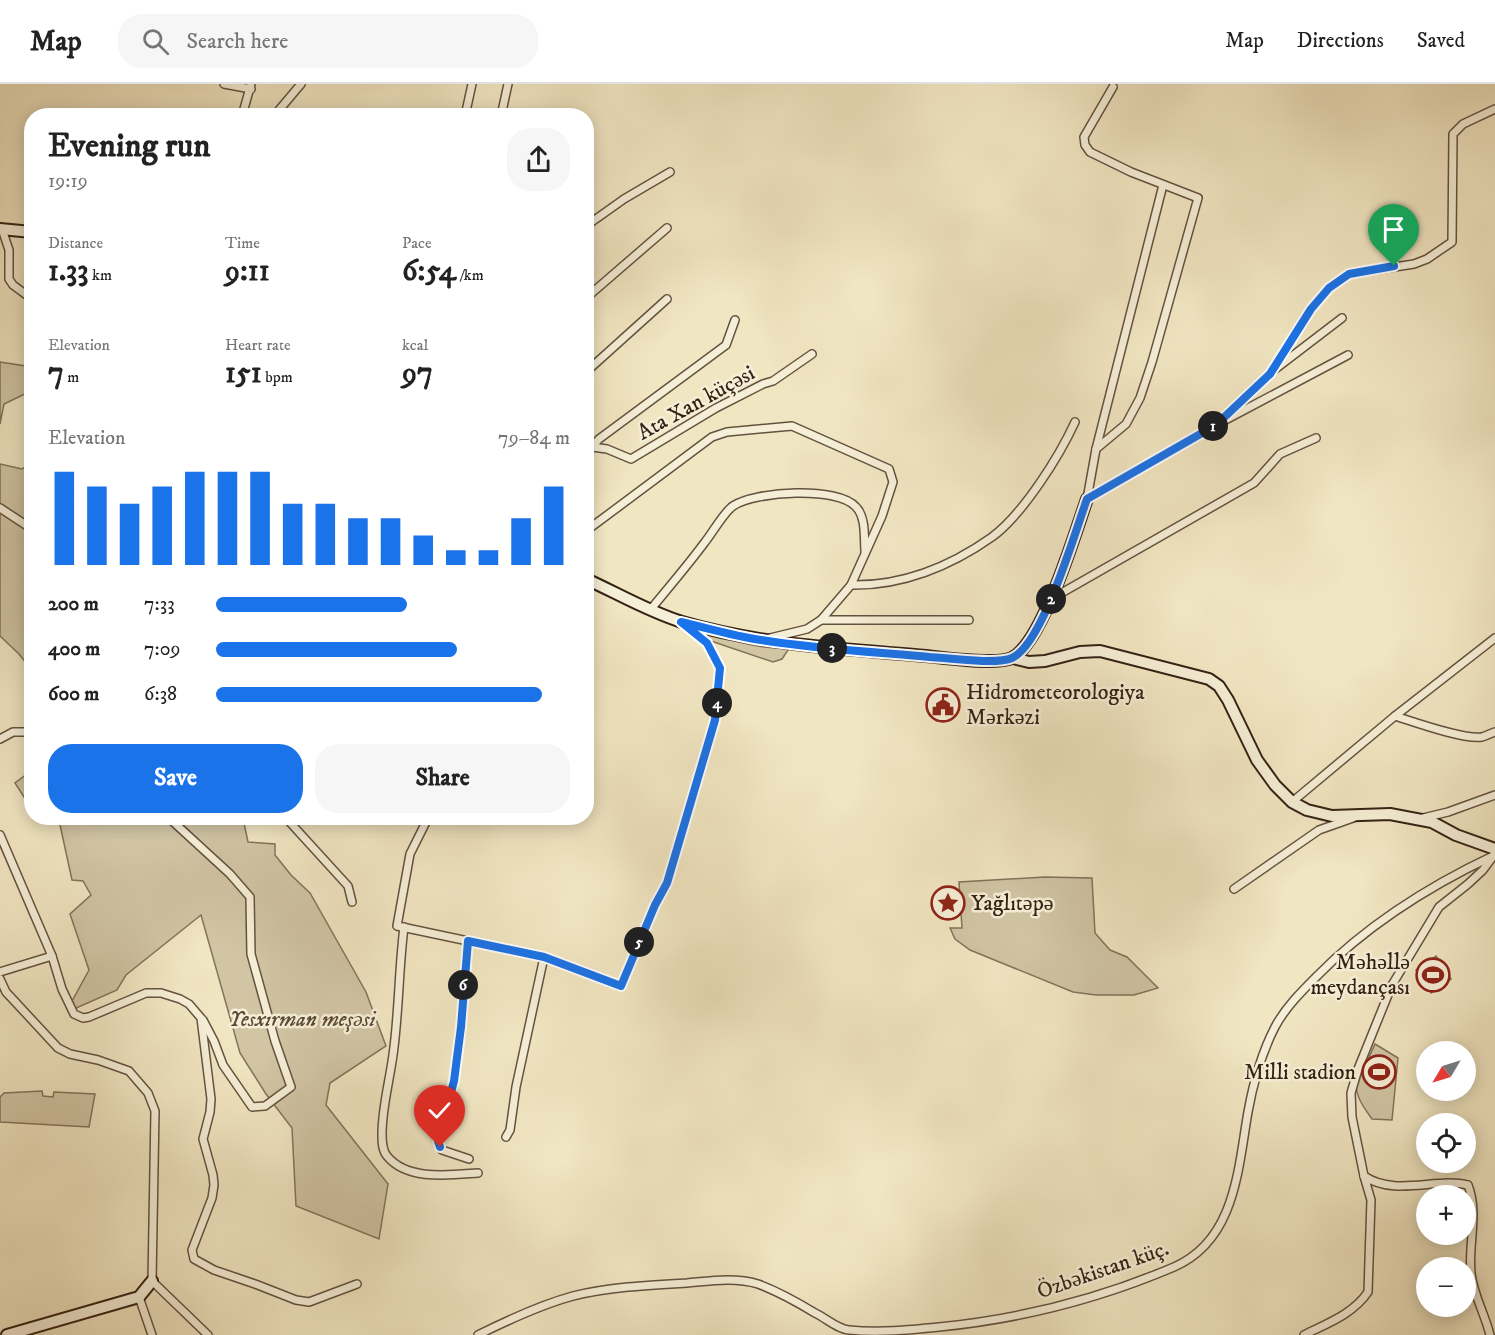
<!DOCTYPE html>
<meta charset="utf-8">
<style>
body{margin:0;font-family:"IM FELL DW Pica",serif;background:#f6f6f6;color:#222;height:100vh;display:flex;flex-direction:column;font-size:22px;white-space:nowrap}
*{box-sizing:border-box;margin:0}
p{font-size:20px;color:#767676}
.icon{flex:none;width:33px;height:33px;fill:none;stroke:currentColor;stroke-width:2;stroke-linecap:round;stroke-linejoin:round}
.map{position:relative;flex:1;overflow:hidden}
.sheet{position:absolute;left:24px;top:24px;width:570px;height:717px;display:flex;flex-direction:column;background:#fff;border-radius:24px;box-shadow:0 3px 15px #0003}
.sheet>*{flex:none}
.needle{width:39px;rotate:232deg}
.fabs{position:absolute;left:1416px;top:957px;display:grid;gap:12px}
.fabs a{display:grid;place-items:center;width:60px;height:60px;border-radius:50%;background:#fff;box-shadow:0 3px 15px #0003;font-size:30px}
.pin{position:absolute;display:grid;place-items:center;width:51px;height:51px;color:#fff;margin:-62px -26px;border-radius:50% 50% 50% 0;rotate:-45deg;box-shadow:0 0 6px #0007}
.pin .icon{rotate:45deg}
.km{position:absolute;width:30px;height:30px;margin:-15px;border-radius:50%;background:#222;color:#fff;font-size:16px;line-height:30px;text-align:center}
.round{display:grid;place-items:center;flex:none;width:63px;height:63px;border-radius:24px;background:#f6f6f6}
.headline{display:flex;align-items:center;justify-content:space-between;height:102px;padding:0 24px}
h1{font-size:33px;font-weight:800;line-height:45px}
.stats{display:grid;grid-template-columns:repeat(3,1fr);gap:9px;height:102px;padding:6px 24px}
.stats div{display:grid;align-content:center}
.stats b{font-size:30px;font-weight:800}
.stats small{font-size:16px;font-weight:400}
.stats p{font-size:16px}
.chart{height:168px;padding:12px 24px}
.chart p{display:flex;justify-content:space-between}
.chart svg{width:100%;height:108px;margin-top:6px;stroke:#1a73e8;stroke-width:6}
.action{display:flex;gap:12px;margin-top:auto;padding:12px 24px}
.action a{flex:1;height:69px;border-radius:24px;background:#1a73e8;color:#fff;font-size:24px;font-weight:800;line-height:69px;text-align:center}
.action a+a{background:#f6f6f6;color:#222}
ul{padding:0 24px;list-style:none;font-size:20px}
li{display:grid;grid-template-columns:96px 72px 1fr;align-items:center;height:45px}
li i{height:15px;border-radius:8px;background:#1a73e8}
header{display:flex;align-items:center;gap:36px;box-sizing:border-box;height:84px;padding:0 30px;background:#fff;border-bottom:2px solid #e0e0e0}
header strong{font-size:28px}
nav{display:flex;gap:33px;margin-inline-start:auto;font-size:21px}
.search{width:420px;height:54px;background:#f6f6f6;display:flex;align-items:center;gap:15px;box-sizing:border-box;padding:0 21px;border-radius:24px;color:#767676;font-size:22px}
.map>svg:first-child{display:block}
</style>
<header>
<strong>Map</strong>
<div class="search"><svg class="icon" aria-label="search" viewBox="0 0 24 24"><circle cx="10" cy="10" r="6"/><path d="M15 15l6 6"/></svg>Search here</div>
<nav><a>Map</a><a>Directions</a><a>Saved</a></nav>
</header>
<div class="map">
<svg width="1495" height="1251" viewBox="0 0 1495 1251">
<rect width="100%" height="100%" fill="#f1e6c2"/>
<filter id="stains"><feTurbulence type="fractalNoise" baseFrequency=".00333" numOctaves="4"/><feColorMatrix values="0 0 0 0 .2 0 0 0 0 .09 0 0 0 0 .02 0 0 0 .5 -.17"/></filter>
<radialGradient id="worn" r=".72"><stop offset=".6" stop-color="#630" stop-opacity="0"/><stop offset="1" stop-color="#630" stop-opacity=".3"/></radialGradient>
<!-- green -->
<g fill="#d1c5a4" stroke="#83735c" stroke-width="1.5">
<path d="M 0,278 L 32,283 L 31,307 L 4,320 L 0,340 Z"/>
<path d="M 31,379 L 31,585 L 19,570 L 0,552 L 0,380 L 22,385 Z"/>
<path d="M 694,544 C 723,551 757,568 788,563 L 788,566 L 782,575 L 773,578 L 708,556 Z"/>
<path d="M 31,687 L 31,719 L 24,713 L 15,699 Z"/>
<path d="M 51,734 L 243,734 L 248,758 L 275,760 L 275,771 L 291,791 L 310,809 L 366,908 L 386,962 L 330,999 L 326,1021 L 388,1100 L 379,1155 L 296,1122 L 292,1044 L 266,1010 L 240,969 L 201,831 L 126,891 L 117,906 L 74,925 L 71,919 L 89,886 L 70,830 L 91,811 L 83,797 L 72,796 L 60,741 Z"/>
<path d="M 1045,793 L 1092,794 L 1095,849 L 1110,866 L 1127,873 L 1158,904 L 1134,911 L 1096,911 L 1073,908 L 970,866 L 955,855 L 950,844 L 962,844 L 959,798 Z"/>
<path d="M 1436,872 L 1451,895 L 1431,909 L 1416,886 Z"/>
<path d="M 1375,960 L 1398,974 L 1392,1036 L 1372,1035 C 1365,1025 1357,1015 1356,1002 Z"/>
<path d="M 42,1007 L 43,1012 L 53,1013 L 54,1008 L 95,1010 L 89,1043 L 0,1038 L 0,1013 L 4,1009 Z"/>
</g>
<g fill="none" stroke-linecap="round" stroke-linejoin="round">
<defs>
<g id="street">
<path d="M 224,0 L 251,5"/>
<path d="M 242,32 L 251,0"/>
<path d="M 274,32 L 301,0"/>
<path d="M 465,32 L 472,0"/>
<path d="M 501,32 L 508,0"/>
<path d="M 586,142 L 624,115 L 670,88"/>
<path d="M 2,145 L 9,166 L 9,195 L 13,201 L 32,215"/>
<path d="M 586,214 L 667,144"/>
<path d="M 1274,286 L 1342,234"/>
<path d="M 586,288 L 667,215"/>
<path d="M 1216,341 L 1270,290 L 1311,224 L 1329,204 L 1349,190 L 1414,180 L 1427,175 L 1452,158 L 1453,50 L 1463,40 L 1495,25"/>
<path d="M 592,363 L 607,365 L 631,375 L 716,324 L 763,300 L 773,297 L 812,270"/>
<path d="M 586,365 L 592,363 L 599,355 L 726,261 L 735,236"/>
<path d="M 1096,365 L 1126,340 L 1140,314 L 1152,278 L 1198,114 L 1131,88 L 1090,68 L 1085,61 L 1084,53 L 1113,3"/>
<path d="M 1087,415 L 1096,365 L 1163,101"/>
<path d="M 1087,415 L 1199,350 L 1348,271"/>
<path d="M 0,424 L 32,445"/>
<path d="M 586,447 L 712,353 L 727,348 L 792,342 L 889,385 L 893,398 L 882,432 L 851,501 L 821,536 L 807,545 L 770,554"/>
<path d="M 851,501 C 902,502 951,482 992,453 C 1023,430 1059,373 1075,338"/>
<path d="M 1051,515 L 1254,399 L 1280,370 L 1316,354"/>
<path d="M 651,525 C 669,503 688,481 705,458 C 713,448 724,428 733,422 C 755,407 838,402 856,423 C 866,433 864,453 865,467"/>
<path d="M 821,536 L 969,536"/>
<path d="M 1395,632 C 1414,638 1464,656 1482,653 C 1486,652 1491,649 1495,648"/>
<path d="M 0,655 L 13,648 L 26,648 L 32,645"/>
<path d="M 1292,718 L 1395,632 L 1495,554"/>
<path d="M 169,734 L 230,790 L 250,813 L 251,870 L 275,957 L 291,1003 L 265,1022 L 252,1023 L 223,981 L 214,957 L 203,936"/>
<path d="M 286,734 L 348,802 L 352,818"/>
<path d="M 428,734 L 410,770 L 397,842 L 544,873 L 621,902 L 655,821 L 667,799 L 715,636 L 720,584 L 707,559 L 684,541"/>
<path d="M 1423,734 L 1448,728 L 1495,711"/>
<path d="M 0,751 L 52,872 L 62,905 L 74,930 L 83,934 L 89,933 L 146,909 L 161,909 L 180,915 L 189,920 L 201,934 L 211,1015 L 210,1028 L 203,1055 L 213,1091 L 214,1101 L 212,1114 L 192,1166 L 194,1175 L 214,1186 L 255,1200 L 296,1216 L 309,1218 L 357,1200"/>
<path d="M 1234,805 L 1319,746 L 1353,734"/>
<path d="M 404,843 C 399,883 399,923 394,963 C 391,992 382,1021 382,1050 C 382,1057 382,1066 387,1072 C 407,1097 450,1091 478,1089"/>
<path d="M 468,857 L 461,943 L 454,997 L 438,1057 L 442,1066 L 469,1075"/>
<path d="M 0,888 L 52,872"/>
<path d="M 0,895 L 6,908 L 58,964 L 70,970 L 98,976 L 129,987 L 148,1009 L 155,1027 L 152,1197 L 208,1251"/>
<path d="M 506,1053 L 510,1046 L 516,1003 L 544,873"/>
<path d="M 1364,1092 C 1395,1113 1437,1093 1468,1101 C 1479,1130 1468,1159 1471,1189 C 1473,1210 1485,1230 1490,1251"/>
<path d="M 139,1213 L 152,1251"/>
<path d="M 478,1251 C 508,1236 540,1221 573,1212 C 609,1203 650,1201 687,1199 C 710,1197 735,1193 758,1200 C 777,1207 797,1218 815,1229 C 826,1234 837,1245 849,1246 C 879,1249 909,1246 939,1243 C 1020,1235 1099,1215 1174,1183 C 1236,1156 1238,1084 1248,1028 C 1253,1000 1262,968 1275,943 C 1285,924 1301,908 1316,893 C 1367,841 1429,802 1495,771"/>
<path d="M 1304,1251 C 1328,1239 1353,1230 1368,1208 L 1371,1116 L 1364,1092 L 1352,1033 L 1351,1009 L 1358,985 L 1392,901 L 1439,823 L 1468,800 L 1483,786 L 1492,774"/>
</g>
<g id="secondary">
<path d="M 0,145 L 32,148"/>
<path d="M 586,495 C 617,509 649,528 682,538 C 761,561 844,565 926,572 C 944,574 997,581 1012,574 C 1043,558 1075,449 1087,415"/>
<path d="M 1013,574 L 1029,578 L 1045,577 L 1080,568 L 1100,567 L 1209,595 L 1219,602 L 1228,616 L 1257,676 L 1275,701 L 1292,718 L 1307,726 L 1332,732 L 1390,730 L 1432,738 L 1456,751 L 1495,765"/>
<path d="M 7,1251 L 139,1213 L 152,1197"/>
</g>
</defs>
<!-- street casing -->
<use href="#street" stroke="#645240" stroke-width="10"/>
<!-- secondary casing -->
<use href="#secondary" stroke="#352114" stroke-width="14"/>
<!-- street -->
<use href="#street" stroke="#f6efd7" stroke-width="7"/>
<!-- secondary -->
<use href="#secondary" stroke="#f6efd7" stroke-width="10"/>
</g>
<g fill="none" stroke-linecap="round" stroke-linejoin="round">
<defs>
<path id="route" d="M 440,1063 L 438,1057 L 454,997 L 461,943 L 468,857 L 544,873 L 621,902 L 655,821 L 667,799 L 715,636 L 720,584 L 707,559 L 681,538 C 707,544 734,552 761,556 C 817,565 873,568 930,573 C 948,574 996,581 1012,574 C 1043,560 1075,448 1087,415 L 1216,341 L 1270,290 L 1311,225 L 1329,204 L 1349,190 L 1394,182"/>
</defs>
<!-- route casing -->
<use href="#route" stroke="#fff" stroke-width="12"/>
<!-- route -->
<use href="#route" stroke="#1a73e8" stroke-width="8"/>
</g>
<!-- icons -->
<defs>
<symbol id="civic-ring" viewBox="-11 -11 22 22"><circle r="9.5" fill="#f6efd7" stroke="#8f2418" stroke-width="1.5"/><path d="M-.6-6.5H3V-4.5H.6V-3L4-1V1h2V6H-6V1h2V-1L-.6-3ZM-1.2 2.5V6h2.4V2.5Z" fill="#8f2418"/></symbol>
<symbol id="sight-ring" viewBox="-11 -11 22 22"><circle r="9.5" fill="#f6efd7" stroke="#8f2418" stroke-width="1.5"/><path d="M0-6L1.8-2.2L6-1.7L2.9 1.2L3.7 5.4L0 3.3L-3.7 5.4L-2.9 1.2L-6-1.7L-1.8-2.2Z" fill="#8f2418"/></symbol>
<symbol id="stadium-ring" viewBox="-11 -11 22 22"><circle r="9.5" fill="#f6efd7" stroke="#8f2418" stroke-width="1.5"/><path d="M0-5a6.5 5 0 1 0 0 10a6.5 5 0 1 0 0-10ZM-3.5-1.8h7v3.6h-7Z" fill="#8f2418"/></symbol>
</defs>
<g fill-rule="evenodd">
<use href="#civic-ring" x="924" y="602" width="38" height="38"/>
<use href="#sight-ring" x="929" y="800" width="38" height="38"/>
<use href="#stadium-ring" x="1414" y="872" width="38" height="38"/>
<use href="#stadium-ring" x="1360" y="969" width="38" height="38"/>
</g>
<g text-anchor="middle" dominant-baseline="central" stroke-width="5" stroke-linejoin="round" paint-order="stroke">
<!-- street labels -->
<g font-size="22" fill="#352114" stroke="#f6efd7">
<text transform="translate(696 319) rotate(-29)">Ata Xan küçəsi</text>
<text transform="translate(1103 1186) rotate(-19)">Özbəkistan küç.</text>
</g>
<!-- poi labels -->
<g font-size="22" fill="#352114" stroke="#f6efd7" text-anchor="start">
<text x="966" y="608">Hidrometeorologiya<tspan x="966" dy="25">Mərkəzi</tspan></text>
<text x="971" y="819">Yağlıtəpə</text>
<text x="1410" y="878" text-anchor="end">Məhəllə<tspan x="1410" dy="25">meydançası</tspan></text>
<text x="1356" y="988" text-anchor="end">Milli stadion</text>
</g>
<!-- park labels -->
<g font-size="22" font-style="italic" fill="#5c4a38" stroke="#f6efd7">
<text x="302" y="935">Yesxırman meşəsi</text>
</g>
</g>
<rect width="100%" height="100%" filter="url(#stains)"/>
<rect width="100%" height="100%" fill="url(#worn)"/>
</svg>
<div class="fabs">
<a><svg class="needle" viewBox="-14 -14 28 28"><path d="M0-13l5 13h-10z" fill="#e53935"/><path d="M0 13l5-13h-10z" fill="#767676"/></svg></a>
<a><svg class="icon" aria-label="locate" viewBox="0 0 24 24"><circle cx="12" cy="12" r="6"/><path d="M12 2v4M12 18v4M2 12h4M18 12h4"/></svg></a>
<a>+</a>
<a>−</a>
</div>
<div class="pin" style="left:1394px;top:182px;background:#1e9e55"><svg class="icon" aria-label="arrive" viewBox="0 0 24 24"><path d="M6 21V4h12l-3 4 3 4H6"/></svg></div>
<div class="pin" style="left:440px;top:1063px;background:#d93025"><svg class="icon" aria-label="check" viewBox="0 0 24 24"><path d="M5 12l5 5 9-10"/></svg></div>
<b class="km" style="left:1213px;top:342px">1</b>
<b class="km" style="left:1051px;top:515px">2</b>
<b class="km" style="left:832px;top:564px">3</b>
<b class="km" style="left:717px;top:619px">4</b>
<b class="km" style="left:639px;top:858px">5</b>
<b class="km" style="left:463px;top:901px">6</b>
<section class="sheet">
<div class="headline"><div><h1>Evening run</h1><p>19:19</p></div><a class="round"><svg class="icon" aria-label="share" viewBox="0 0 24 24"><path d="M12 15V3M7 8l5-5 5 5M5 13v7h14v-7"/></svg></a></div>
<div class="stats">
<div><p>Distance</p><b>1.33<small> km</small></b></div>
<div><p>Time</p><b>9:11</b></div>
<div><p>Pace</p><b>6:54<small> /km</small></b></div>
</div>
<div class="stats">
<div><p>Elevation</p><b>7<small> m</small></b></div>
<div><p>Heart rate</p><b>151<small> bpm</small></b></div>
<div><p>kcal</p><b>97</b></div>
</div>
<div class="chart"><p><span>Elevation</span>79–84 m</p>
<svg viewBox="0 0 160 44" preserveAspectRatio="none"><path d="M5 44V6M15 44V12M25 44V19M35 44V12M45 44V6M55 44V6M65 44V6M75 44V19M85 44V19M95 44V25M105 44V25M115 44V32M125 44V38M135 44V38M145 44V25M155 44V12"/></svg>
</div>
<ul>
<li><b>200 m</b>7:33<i style="width:54%"></i></li>
<li><b>400 m</b>7:09<i style="width:68%"></i></li>
<li><b>600 m</b>6:38<i style="width:92%"></i></li>
</ul>
<div class="action"><a>Save</a><a>Share</a></div>
</section>
</div>
